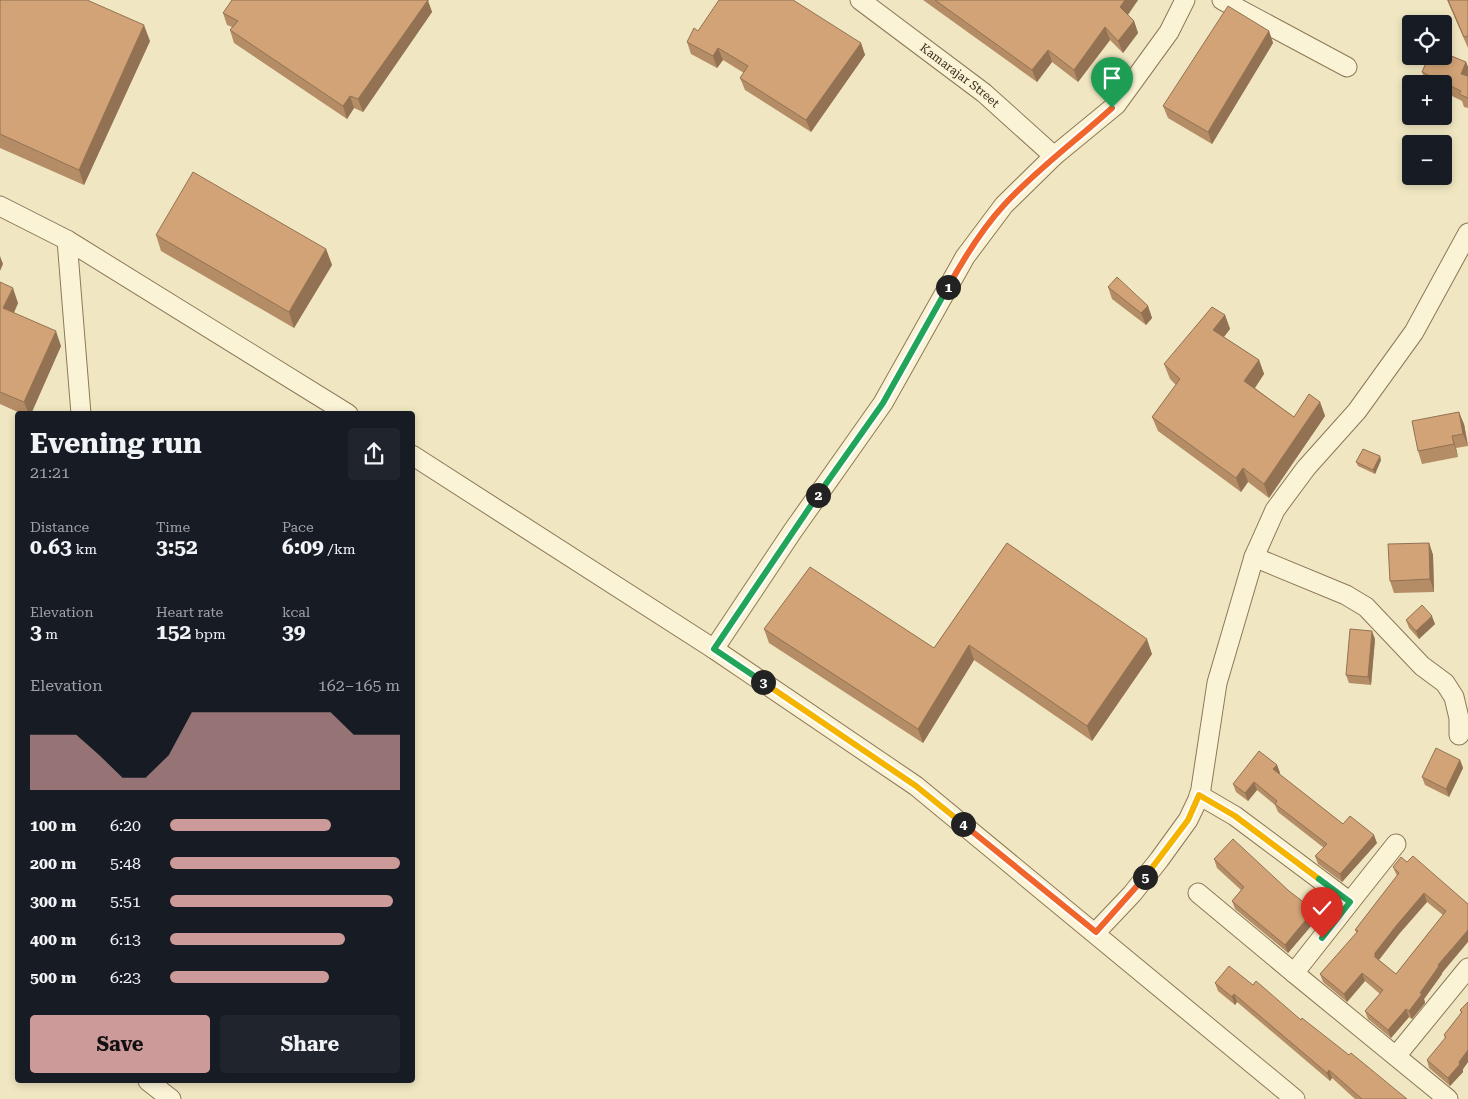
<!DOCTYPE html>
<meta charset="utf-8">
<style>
body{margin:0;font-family:"Roboto Serif",serif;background:#20242c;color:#f1f3f6;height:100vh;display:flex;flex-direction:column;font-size:19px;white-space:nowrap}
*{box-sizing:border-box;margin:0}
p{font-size:16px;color:#9ea1a6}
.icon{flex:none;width:28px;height:28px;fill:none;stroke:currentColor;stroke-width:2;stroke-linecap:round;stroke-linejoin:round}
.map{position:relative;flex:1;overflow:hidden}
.details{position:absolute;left:15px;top:411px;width:400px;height:672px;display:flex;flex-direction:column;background:#171b24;border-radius:5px;box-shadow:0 2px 8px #0003}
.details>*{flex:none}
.fabs{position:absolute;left:1402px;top:15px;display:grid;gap:10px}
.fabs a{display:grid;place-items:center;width:50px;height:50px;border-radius:5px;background:#171b24;box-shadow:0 2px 8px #0003;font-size:25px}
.pin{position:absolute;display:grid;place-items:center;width:42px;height:42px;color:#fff;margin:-51px -21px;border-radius:50% 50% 50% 0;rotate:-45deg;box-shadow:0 0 5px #0007}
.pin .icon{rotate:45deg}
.km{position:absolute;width:25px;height:25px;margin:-12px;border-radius:50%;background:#222;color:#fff;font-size:14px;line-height:25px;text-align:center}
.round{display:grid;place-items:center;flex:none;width:52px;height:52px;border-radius:5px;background:#20242c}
.head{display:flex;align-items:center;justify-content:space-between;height:85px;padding:0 15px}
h1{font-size:28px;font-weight:700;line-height:38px}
.metrics{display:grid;grid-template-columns:repeat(3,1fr);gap:8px;height:85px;padding:5px 15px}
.metrics div{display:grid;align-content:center}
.metrics b{font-size:21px;font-weight:700}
.metrics small{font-size:14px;font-weight:400}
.metrics p{font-size:14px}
.chart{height:140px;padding:10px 15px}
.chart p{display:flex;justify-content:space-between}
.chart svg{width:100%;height:90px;margin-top:5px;fill:#cc9a98;opacity:.7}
.primary-button{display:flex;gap:10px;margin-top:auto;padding:10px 15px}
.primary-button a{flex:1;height:58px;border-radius:5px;background:#cc9a98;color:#111;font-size:20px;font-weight:700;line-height:58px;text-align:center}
.primary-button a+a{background:#20242c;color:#f1f3f6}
ul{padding:0 15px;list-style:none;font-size:16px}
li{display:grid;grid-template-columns:80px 60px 1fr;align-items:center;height:38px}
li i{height:12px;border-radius:6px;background:#cc9a98}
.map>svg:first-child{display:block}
</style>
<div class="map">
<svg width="1468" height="1099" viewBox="0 0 1468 1099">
<rect width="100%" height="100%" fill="#f0e7c2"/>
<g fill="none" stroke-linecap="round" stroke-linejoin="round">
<defs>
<g id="minor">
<path id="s1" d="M 860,0 L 984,93 L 1054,156"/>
<path d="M 1222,0 L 1347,67"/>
<path d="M 0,206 L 67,240 L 348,414"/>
<path d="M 67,240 L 81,414"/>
<path d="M 412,455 L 714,649 L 916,786 L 1295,1099"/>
<path d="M 1254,557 L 1346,595 L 1366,607 L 1422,666 L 1445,683 L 1454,697 L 1459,718 L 1459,735"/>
<path d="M 714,649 L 792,532 L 883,403 L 965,257 L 1004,205 L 1054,156 L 1116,105 L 1169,32 L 1185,0"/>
<path d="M 1199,795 L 1235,816 L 1350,902 L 1294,973 L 1448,1099"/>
<path d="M 1198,893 L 1294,973"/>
<path d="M 1350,902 L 1396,844"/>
<path d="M 1096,932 L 1132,894 L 1159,860 L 1188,820 L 1200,795 L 1217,683 L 1254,557 L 1275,510 L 1306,468 L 1357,411 L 1414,332 L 1468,233"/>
<path d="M 1396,1056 L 1468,968"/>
<path d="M 148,1081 L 171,1099"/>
</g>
</defs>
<!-- minor casing -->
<use href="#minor" stroke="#8c7858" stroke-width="21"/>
<!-- minor -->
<use href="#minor" stroke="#fbf3d6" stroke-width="19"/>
</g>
<!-- wall -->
<g fill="#b48c65" fill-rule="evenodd">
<path d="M 0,0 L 150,41 L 84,185 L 0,148 Z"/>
<path d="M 232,0 L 429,0 L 428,1 L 432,12 L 363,112 L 354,108 L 347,119 L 234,43 L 230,30 L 232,27 L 227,25 L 223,13 Z"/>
<path d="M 923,0 L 1138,0 L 1128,15 L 1134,21 L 1138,33 L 1123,53 L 1110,40 L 1078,82 L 1052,62 L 1037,82 Z"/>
<path d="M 1447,0 L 1468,0 L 1468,48 Z"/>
<path d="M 698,31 L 861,43 L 865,55 L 811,132 L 745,90 L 740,78 L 744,73 L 723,60 L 717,68 L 691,54 L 687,42 Z"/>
<path d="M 1269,31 L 1273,43 L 1212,144 L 1168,118 L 1163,106 Z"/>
<path d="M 1466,62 L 1468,67 L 1468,108 L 1464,107 L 1462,101 L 1444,92 L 1444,84 L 1427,84 L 1422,72 Z"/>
<path d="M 156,235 L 326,249 L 332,265 L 294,328 L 161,251 Z"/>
<path d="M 0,282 L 18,303 L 14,313 L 61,346 L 31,414 L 22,414 L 0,404 Z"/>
<path d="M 1108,287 L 1148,306 L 1152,318 L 1146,325 L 1112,299 Z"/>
<path d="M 1225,315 L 1230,329 L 1224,337 L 1259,360 L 1264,374 L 1255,388 L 1294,417 L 1320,402 L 1325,416 L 1269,498 L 1248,482 L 1241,492 L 1158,431 L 1152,417 L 1176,385 L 1170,379 L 1164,364 Z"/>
<path d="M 1464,424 L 1468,446 L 1456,448 L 1458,457 L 1422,464 L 1418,451 Z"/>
<path d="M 1381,460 L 1375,474 L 1358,466 L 1356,462 Z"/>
<path d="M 1007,543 L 1152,654 L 1092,741 L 974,660 L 923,743 L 769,643 L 764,629 L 934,648 Z"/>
<path d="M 1429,543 L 1433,555 L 1434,592 L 1394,593 L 1390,581 Z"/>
<path d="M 1406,620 L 1435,624 L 1419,639 L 1409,628 Z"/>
<path d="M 1375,639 L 1371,685 L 1349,683 L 1346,675 Z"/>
<path d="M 1460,760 L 1463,768 L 1449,797 L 1425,785 L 1422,777 Z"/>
<path d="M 1277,765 L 1280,773 L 1279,774 L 1343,824 L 1377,843 L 1342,882 L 1318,864 L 1315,856 L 1324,848 L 1278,812 L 1275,805 L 1257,790 L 1248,801 L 1236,792 L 1233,784 Z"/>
<path d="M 1214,859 L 1317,919 L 1288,953 L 1235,909 L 1232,901 L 1241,890 L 1217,868 Z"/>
<path d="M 1407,862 L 1468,904 L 1442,973 L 1442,974 L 1424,999 L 1425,1003 L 1412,1019 L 1409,1017 L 1391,1038 L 1368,1019 L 1365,1011 L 1380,994 L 1365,981 L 1347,1002 L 1323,982 L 1320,974 L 1357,933 L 1355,930 L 1397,876 L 1393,867 ZM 1427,902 L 1443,915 L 1396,974 L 1379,960 L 1399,934 Z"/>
<path d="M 1215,983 L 1253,985 L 1407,1099 L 1355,1099 L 1332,1078 L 1330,1081 L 1237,1002 L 1235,1005 L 1218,991 Z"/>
<path d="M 1468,1002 L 1468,1062 L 1463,1069 L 1463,1072 L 1450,1086 L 1429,1068 L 1427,1060 L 1445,1039 L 1444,1035 L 1461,1013 L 1460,1010 Z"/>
</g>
<!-- shaded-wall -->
<g fill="#927253">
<path d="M 421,0 L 429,0 L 428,1 L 432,12 L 363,112 L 358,99 Z"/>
<path d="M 1125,0 L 1138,0 L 1124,20 L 1120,7 Z"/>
<path d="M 1134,21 L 1138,33 L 1123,53 L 1118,41 Z"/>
<path d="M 144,25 L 150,41 L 84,185 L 79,170 Z"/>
<path d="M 1105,27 L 1110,40 L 1078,82 L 1074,70 Z"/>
<path d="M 1269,31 L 1273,43 L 1212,144 L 1208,132 Z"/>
<path d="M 861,43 L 865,55 L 811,132 L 806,120 Z"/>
<path d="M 718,48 L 723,60 L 717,68 L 713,56 Z"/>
<path d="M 1048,50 L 1052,62 L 1037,82 L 1032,70 Z"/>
<path d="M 1466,62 L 1468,67 L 1468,80 L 1461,74 Z"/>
<path d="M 350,96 L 354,108 L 347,119 L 343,106 Z"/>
<path d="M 326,249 L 332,265 L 294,328 L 289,312 Z"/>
<path d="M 0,256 L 3,264 L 0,271 Z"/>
<path d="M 13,288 L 18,303 L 9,323 L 3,308 Z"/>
<path d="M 1148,306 L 1152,318 L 1146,325 L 1141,313 Z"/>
<path d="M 1225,315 L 1230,329 L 1218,344 L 1213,330 Z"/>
<path d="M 56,331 L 61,346 L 31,414 L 29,414 L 24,402 Z"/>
<path d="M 1259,360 L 1264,374 L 1250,395 L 1244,381 Z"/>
<path d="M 1320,402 L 1325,416 L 1269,498 L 1264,484 Z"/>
<path d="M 1459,412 L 1464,424 L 1468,446 L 1463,434 Z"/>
<path d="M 1452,436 L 1456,448 L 1458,457 L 1454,444 Z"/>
<path d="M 1380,456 L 1381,460 L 1375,474 L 1373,470 Z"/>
<path d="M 1243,468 L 1248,482 L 1241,492 L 1236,478 Z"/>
<path d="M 1429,543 L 1433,555 L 1434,592 L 1430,579 Z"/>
<path d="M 1432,616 L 1435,624 L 1419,639 L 1416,631 Z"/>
<path d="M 1372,631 L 1375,639 L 1371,685 L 1368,677 Z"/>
<path d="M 1147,639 L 1152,654 L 1092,741 L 1087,726 Z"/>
<path d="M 969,645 L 974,660 L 923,743 L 918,729 Z"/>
<path d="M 1460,760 L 1463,768 L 1449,797 L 1446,789 Z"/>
<path d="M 1277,765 L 1280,773 L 1276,777 L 1273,769 Z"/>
<path d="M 1254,782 L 1257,790 L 1248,801 L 1245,793 Z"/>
<path d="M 1374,835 L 1377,843 L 1342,882 L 1340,874 Z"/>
<path d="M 1424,893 L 1427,902 L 1399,934 L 1378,961 L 1375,957 L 1375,953 L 1396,926 Z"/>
<path d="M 1314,910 L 1317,919 L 1288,953 L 1285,945 Z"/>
<path d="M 1468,930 L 1468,942 L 1442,973 L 1442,974 L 1424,999 L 1425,1003 L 1412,1019 L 1409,1011 L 1438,965 Z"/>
<path d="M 1362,973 L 1365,981 L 1347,1002 L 1344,994 Z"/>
<path d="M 1234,994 L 1237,1002 L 1235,1005 L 1232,997 Z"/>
<path d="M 1406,1009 L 1409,1017 L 1391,1038 L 1388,1030 Z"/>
<path d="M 1468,1050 L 1468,1062 L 1463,1069 L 1463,1072 L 1450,1086 L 1448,1078 Z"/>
<path d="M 1329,1070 L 1332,1078 L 1330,1081 L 1327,1073 Z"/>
</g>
<!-- building -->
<g fill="#d1a376" stroke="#927253" fill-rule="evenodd">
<path d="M 0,0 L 87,0 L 144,25 L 79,170 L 0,134 Z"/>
<path d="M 232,0 L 428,0 L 358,99 L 350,96 L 343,106 L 230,30 L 238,21 L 223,13 Z"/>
<path d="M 719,0 L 793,0 L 861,43 L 806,120 L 740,78 L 748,66 L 718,48 L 713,56 L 687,42 L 694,28 L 698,31 Z"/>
<path d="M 935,0 L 1125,0 L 1120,7 L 1134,21 L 1118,41 L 1105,27 L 1074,70 L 1048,50 L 1032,70 Z"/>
<path d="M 1448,0 L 1468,0 L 1468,36 L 1464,37 Z"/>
<path d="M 1228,6 L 1269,31 L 1208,132 L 1163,106 Z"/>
<path d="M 1444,53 L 1466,62 L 1461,74 L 1468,76 L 1468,98 L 1459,94 L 1461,91 L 1422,72 L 1429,56 L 1444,56 Z"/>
<path d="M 193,172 L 326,249 L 289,312 L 156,235 Z"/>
<path d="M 1117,277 L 1148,306 L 1141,313 L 1108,287 Z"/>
<path d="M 0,282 L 13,288 L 3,308 L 56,331 L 24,402 L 0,392 Z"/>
<path d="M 1212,307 L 1225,315 L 1213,330 L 1259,360 L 1244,381 L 1294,417 L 1309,394 L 1320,402 L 1264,484 L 1243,468 L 1236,478 L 1152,417 L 1180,379 L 1164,364 Z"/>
<path d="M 1459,412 L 1463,434 L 1452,436 L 1454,444 L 1418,451 L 1412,421 Z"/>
<path d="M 1363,449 L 1380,456 L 1373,470 L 1356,462 Z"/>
<path d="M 1007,543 L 1147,639 L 1087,726 L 969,645 L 918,729 L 764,629 L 810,567 L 934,648 Z"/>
<path d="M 1429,543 L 1430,579 L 1390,581 L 1388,544 Z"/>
<path d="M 1422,605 L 1432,616 L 1416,631 L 1406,620 Z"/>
<path d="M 1350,629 L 1372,631 L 1368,677 L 1346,675 Z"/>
<path d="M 1436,748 L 1460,760 L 1446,789 L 1422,777 Z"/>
<path d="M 1259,751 L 1277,765 L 1273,769 L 1343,824 L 1350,816 L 1374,835 L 1340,874 L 1315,856 L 1327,844 L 1275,804 L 1277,801 L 1254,782 L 1245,793 L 1233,784 Z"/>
<path d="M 1233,839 L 1289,891 L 1314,910 L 1285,945 L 1232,901 L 1244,887 L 1214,859 Z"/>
<path d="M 1413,856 L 1468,904 L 1468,930 L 1438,965 L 1439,966 L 1420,993 L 1422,994 L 1409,1011 L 1406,1009 L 1388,1030 L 1365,1011 L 1383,990 L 1362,973 L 1344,994 L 1320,974 L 1358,931 L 1355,930 L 1399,873 L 1393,867 L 1401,857 L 1407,862 ZM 1424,893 L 1446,911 L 1396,974 L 1375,957 L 1375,953 L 1396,926 Z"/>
<path d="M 1229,966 L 1253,985 L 1256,981 L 1301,1020 L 1302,1018 L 1349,1055 L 1351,1053 L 1407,1099 L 1362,1099 L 1329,1070 L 1327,1073 L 1234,994 L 1232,997 L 1215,983 Z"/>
<path d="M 1468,1002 L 1468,1050 L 1459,1062 L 1460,1064 L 1448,1078 L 1427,1060 L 1446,1037 L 1444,1035 L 1462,1012 L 1460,1010 Z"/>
</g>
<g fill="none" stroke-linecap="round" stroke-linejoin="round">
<defs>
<path id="split-1" d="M 948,287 C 964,258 982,229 1004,205 C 1037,169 1077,140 1112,108"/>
<path id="split-2" d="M 818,495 L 883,403 L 948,287"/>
<path id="split-3" d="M 763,682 L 714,649 L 818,495"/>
<path id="split-4" d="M 763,682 L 916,786 L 963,824"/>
<path id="split-5" d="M 963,824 L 1096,932 L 1145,877"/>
<path id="split-6" d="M 1145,877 L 1188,820 L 1199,795 L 1235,816 L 1319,879"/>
<path id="split-7" d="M 1319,879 L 1350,902 L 1322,938"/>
</defs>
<!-- split-1 casing -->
<use href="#split-1" stroke="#fff" stroke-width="10"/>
<!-- split-2 casing -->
<use href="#split-2" stroke="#fff" stroke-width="10"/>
<!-- split-3 casing -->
<use href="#split-3" stroke="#fff" stroke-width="10"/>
<!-- split-4 casing -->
<use href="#split-4" stroke="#fff" stroke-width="10"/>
<!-- split-5 casing -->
<use href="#split-5" stroke="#fff" stroke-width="10"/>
<!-- split-6 casing -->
<use href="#split-6" stroke="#fff" stroke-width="10"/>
<!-- split-7 casing -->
<use href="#split-7" stroke="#fff" stroke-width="10"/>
<!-- split-1 -->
<use href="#split-1" stroke="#f0652b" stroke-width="6"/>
<!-- split-2 -->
<use href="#split-2" stroke="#22a559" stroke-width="6"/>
<!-- split-3 -->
<use href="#split-3" stroke="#22a559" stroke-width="6"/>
<!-- split-4 -->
<use href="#split-4" stroke="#f5b400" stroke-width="6"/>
<!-- split-5 -->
<use href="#split-5" stroke="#f0652b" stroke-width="6"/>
<!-- split-6 -->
<use href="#split-6" stroke="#f5b400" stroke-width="6"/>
<!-- split-7 -->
<use href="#split-7" stroke="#22a559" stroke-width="6"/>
</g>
<g text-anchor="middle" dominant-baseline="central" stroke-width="4" stroke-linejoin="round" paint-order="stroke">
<!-- street labels -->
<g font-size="12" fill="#3b2e1d" stroke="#f7f0d2">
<text stroke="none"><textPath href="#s1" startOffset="125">Kamarajar Street</textPath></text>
</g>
</g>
</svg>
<div class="fabs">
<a><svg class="icon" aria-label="locate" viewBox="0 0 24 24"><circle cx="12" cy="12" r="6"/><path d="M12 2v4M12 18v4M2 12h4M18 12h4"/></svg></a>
<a>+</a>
<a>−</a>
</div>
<div class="pin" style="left:1112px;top:108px;background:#1e9e55"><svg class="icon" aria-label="arrive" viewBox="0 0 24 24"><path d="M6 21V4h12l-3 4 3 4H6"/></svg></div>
<div class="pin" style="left:1322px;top:938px;background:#d93025"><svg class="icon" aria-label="check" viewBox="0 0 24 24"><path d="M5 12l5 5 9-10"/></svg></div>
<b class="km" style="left:948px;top:287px">1</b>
<b class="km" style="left:818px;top:495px">2</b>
<b class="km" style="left:763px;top:682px">3</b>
<b class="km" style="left:963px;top:824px">4</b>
<b class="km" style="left:1145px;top:877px">5</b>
<section class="details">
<div class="head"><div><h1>Evening run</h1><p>21:21</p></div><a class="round"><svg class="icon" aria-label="share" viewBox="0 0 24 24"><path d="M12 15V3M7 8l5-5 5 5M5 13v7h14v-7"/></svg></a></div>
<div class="metrics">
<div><p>Distance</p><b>0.63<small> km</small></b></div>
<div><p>Time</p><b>3:52</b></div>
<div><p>Pace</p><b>6:09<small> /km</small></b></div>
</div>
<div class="metrics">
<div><p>Elevation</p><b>3<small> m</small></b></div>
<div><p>Heart rate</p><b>152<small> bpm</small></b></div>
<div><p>kcal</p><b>39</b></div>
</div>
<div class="chart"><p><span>Elevation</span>162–165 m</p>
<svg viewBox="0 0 160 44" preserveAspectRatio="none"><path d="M0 44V17L10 17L20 17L30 27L40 38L50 38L60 27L70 6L80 6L90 6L100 6L110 6L120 6L130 6L140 17L150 17L160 17V44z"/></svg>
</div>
<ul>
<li><b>100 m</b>6:20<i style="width:70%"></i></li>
<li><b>200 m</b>5:48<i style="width:100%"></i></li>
<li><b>300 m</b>5:51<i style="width:97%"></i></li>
<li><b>400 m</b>6:13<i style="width:76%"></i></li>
<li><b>500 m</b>6:23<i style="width:69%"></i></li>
</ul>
<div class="primary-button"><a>Save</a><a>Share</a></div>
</section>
</div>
